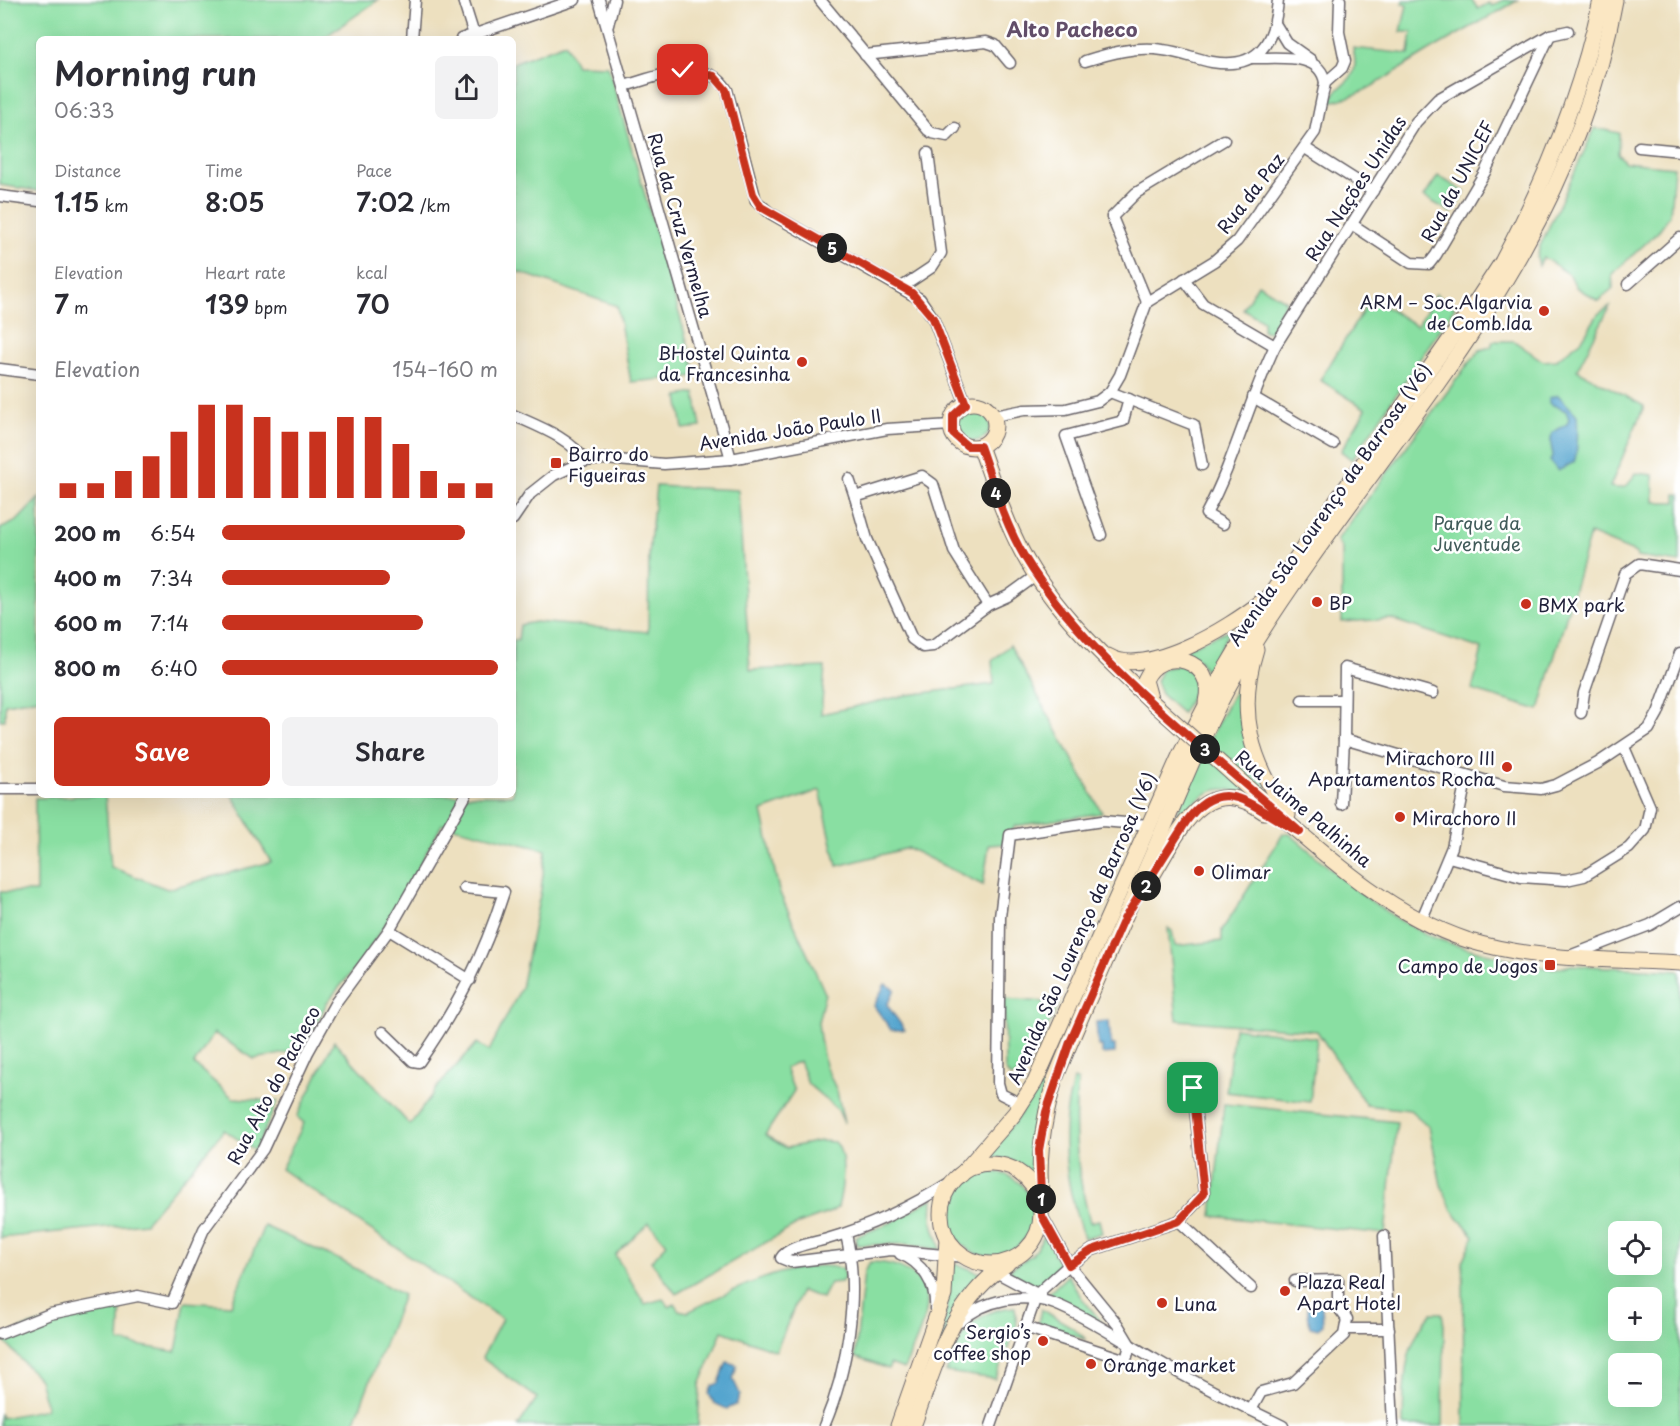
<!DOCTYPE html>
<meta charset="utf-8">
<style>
body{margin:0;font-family:"Playpen Sans",sans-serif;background:#f2f2f3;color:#2b2b33;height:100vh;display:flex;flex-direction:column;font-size:22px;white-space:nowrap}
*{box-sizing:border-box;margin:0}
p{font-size:20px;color:#7c7c81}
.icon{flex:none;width:33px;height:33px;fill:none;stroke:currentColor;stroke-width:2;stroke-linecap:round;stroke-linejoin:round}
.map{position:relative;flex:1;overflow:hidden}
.sheet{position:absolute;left:36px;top:36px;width:480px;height:762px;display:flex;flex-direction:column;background:#fff;border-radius:9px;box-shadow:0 6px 24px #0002}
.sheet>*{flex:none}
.tools{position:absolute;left:1608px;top:1221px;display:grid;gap:12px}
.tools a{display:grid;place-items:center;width:54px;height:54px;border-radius:9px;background:#fff;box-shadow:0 6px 24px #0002;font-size:30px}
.pin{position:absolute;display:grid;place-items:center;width:51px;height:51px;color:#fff;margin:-26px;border-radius:12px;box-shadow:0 3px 9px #0006}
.km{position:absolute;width:30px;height:30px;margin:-15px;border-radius:50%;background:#222;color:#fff;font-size:16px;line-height:30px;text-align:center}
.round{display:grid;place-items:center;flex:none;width:63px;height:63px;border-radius:9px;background:#f2f2f3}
.summary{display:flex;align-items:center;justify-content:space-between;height:102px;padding:0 18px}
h1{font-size:33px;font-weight:600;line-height:45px}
.figures{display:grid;grid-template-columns:repeat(3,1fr);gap:9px;height:102px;padding:6px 18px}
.figures div{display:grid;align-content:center}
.figures b{font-size:26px;font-weight:600}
.figures small{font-size:16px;font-weight:400}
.figures p{font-size:16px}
.chart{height:168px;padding:12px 18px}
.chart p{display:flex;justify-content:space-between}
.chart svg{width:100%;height:108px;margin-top:6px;stroke:#c8321e;stroke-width:6}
.action{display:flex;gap:12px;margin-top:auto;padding:12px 18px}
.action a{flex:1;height:69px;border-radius:9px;background:#c8321e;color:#fff;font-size:24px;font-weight:600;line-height:69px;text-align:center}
.action a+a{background:#f2f2f3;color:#2b2b33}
ul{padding:0 18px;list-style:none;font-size:20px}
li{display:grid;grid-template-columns:96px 72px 1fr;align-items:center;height:45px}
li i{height:15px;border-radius:8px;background:#c8321e}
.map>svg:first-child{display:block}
</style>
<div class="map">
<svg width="1680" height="1426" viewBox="0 0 1680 1426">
<rect width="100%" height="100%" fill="#fff"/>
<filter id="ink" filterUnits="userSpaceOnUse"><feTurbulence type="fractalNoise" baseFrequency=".0167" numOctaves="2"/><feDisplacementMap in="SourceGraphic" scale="12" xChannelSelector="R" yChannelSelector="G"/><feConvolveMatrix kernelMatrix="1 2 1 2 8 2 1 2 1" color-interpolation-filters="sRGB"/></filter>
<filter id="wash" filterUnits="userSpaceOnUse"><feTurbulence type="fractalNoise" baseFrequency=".008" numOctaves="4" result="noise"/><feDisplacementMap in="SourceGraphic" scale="24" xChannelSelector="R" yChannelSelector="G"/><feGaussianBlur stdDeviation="1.35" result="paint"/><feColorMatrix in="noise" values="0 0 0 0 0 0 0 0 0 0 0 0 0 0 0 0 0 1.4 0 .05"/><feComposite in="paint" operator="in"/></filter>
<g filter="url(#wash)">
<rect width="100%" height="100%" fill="#ede0bf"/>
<!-- green -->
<g fill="#89dfa2" stroke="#56806e" stroke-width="1.5" fill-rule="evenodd">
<path d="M 0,0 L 378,0 L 322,39 L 39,39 L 39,191 L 0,185 Z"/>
<path d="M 1403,0 L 1472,0 L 1478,9 L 1489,3 L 1492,6 L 1503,0 L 1518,0 C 1484,21 1447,39 1413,61 C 1383,79 1365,95 1330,102 C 1339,78 1362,86 1353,48 L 1409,54 L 1412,32 L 1401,32 L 1407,5 L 1402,4 Z"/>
<path d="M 1607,0 L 1610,0 C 1572,210 1439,370 1319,540 C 1294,576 1266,611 1244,649 C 1189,740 1151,842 1109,939 C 1076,1015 1031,1093 1034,1178 C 1024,1160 1002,1157 983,1157 L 1014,1123 L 1043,1079 L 1201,722 L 1238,653 L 1486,297 L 1523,234 L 1574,122 Z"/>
<path d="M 565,43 L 576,65 L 608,66 L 697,376 L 631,382 L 617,306 L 513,270 L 513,63 Z"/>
<path d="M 1595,128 L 1619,133 L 1618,154 L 1625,162 L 1674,167 L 1670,215 L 1657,233 L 1612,274 L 1613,288 L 1598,301 L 1576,287 L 1570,275 L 1543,257 L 1539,266 L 1537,258 L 1540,246 Z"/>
<path d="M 1438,176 L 1465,192 L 1452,213 L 1424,197 Z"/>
<path d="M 1258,284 L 1286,301 L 1277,318 L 1282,325 L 1272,332 L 1263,331 L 1263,321 L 1243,309 Z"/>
<path d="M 1436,294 L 1455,307 L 1352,460 L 1341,451 L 1366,409 L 1320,380 L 1371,298 L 1417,326 Z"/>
<path d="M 1610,306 L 1577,370 L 1644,406 L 1610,487 C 1626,490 1628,487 1635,473 L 1653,475 L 1654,502 L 1676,502 L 1676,494 L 1680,494 L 1680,563 L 1637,557 L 1636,553 L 1590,534 L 1539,710 L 1472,690 L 1482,649 L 1391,619 L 1342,622 L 1342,549 L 1337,540 L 1468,364 L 1480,350 L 1491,347 L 1493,341 L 1514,341 L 1543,361 L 1556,360 L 1582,340 L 1598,314 Z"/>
<path d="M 695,393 L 701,427 L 683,429 L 678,396 Z"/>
<circle cx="974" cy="425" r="16"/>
<path d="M 656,486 L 738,490 L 750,670 L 825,667 L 821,714 L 907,695 L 994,684 L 992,661 L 1010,645 L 1102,813 L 1015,826 L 1004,844 L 989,845 L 983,885 L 908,848 L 837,866 L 820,790 L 762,811 L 779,891 L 825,993 L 818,1022 L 820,1039 L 825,1065 L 837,1091 L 844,1123 L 838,1110 L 808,1084 L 799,1061 L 785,1068 L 794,1091 L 765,1135 L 786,1148 L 820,1141 L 835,1142 C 848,1155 842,1191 838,1207 L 831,1212 L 798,1224 L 676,1294 L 651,1261 L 667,1244 L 649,1223 L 615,1255 L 645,1304 L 663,1299 L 669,1307 L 675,1304 L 678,1310 L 688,1312 C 725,1293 802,1255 843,1269 L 845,1277 L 841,1282 L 830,1283 L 822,1298 L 801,1291 L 776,1351 L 722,1331 L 700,1385 L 698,1426 L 518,1426 L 537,1398 L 482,1358 L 502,1319 L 281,1169 L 304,1123 L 297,1117 L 334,1041 L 410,1125 L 439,1085 L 477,1043 L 489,1051 L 521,988 L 541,890 L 546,850 L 442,824 L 395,910 L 358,965 L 328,1001 L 303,1050 L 254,1059 L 214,1033 L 194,1064 L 233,1098 L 278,1101 L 255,1151 L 224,1130 L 145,1223 L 0,1238 L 0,892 L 36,892 L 35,798 L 105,795 L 111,867 L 167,889 L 271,862 L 232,795 L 513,795 L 513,640 L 518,640 L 520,625 L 536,622 L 648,632 L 649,554 Z"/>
<path d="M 39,498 L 39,698 L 5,704 L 5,720 L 0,720 L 0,529 L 17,521 Z"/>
<path d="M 1231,629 L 1206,671 L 1198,659 L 1181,650 Z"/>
<path d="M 1182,664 C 1204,683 1194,691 1182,713 L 1161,694 L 1156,681 L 1162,669 Z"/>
<path d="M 1240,681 L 1241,720 L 1268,789 L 1245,796 C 1205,772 1181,818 1162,845 L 1215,728 Z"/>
<path d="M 1283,834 L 1290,834 C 1334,871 1376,912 1430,936 C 1459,948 1488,953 1518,961 C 1537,965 1551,973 1571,965 L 1680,971 L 1680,1426 L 1464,1426 L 1463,1262 L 1474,1236 L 1452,1210 L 1441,1185 L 1429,1127 L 1410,1110 L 1366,1105 L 1317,1031 L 1177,1020 L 1168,928 L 1172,931 L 1175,946 L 1222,941 L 1222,930 ZM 1618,1232 L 1652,1232 L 1652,1264 L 1618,1264 ZM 1618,1298 L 1652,1298 L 1652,1330 L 1618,1330 ZM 1618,1364 L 1652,1364 L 1652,1396 L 1618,1396 Z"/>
<path d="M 1004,999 L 1059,1003 C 1050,1021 1031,1076 1010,1077 L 1005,1070 Z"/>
<path d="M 1234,1028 L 1317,1038 L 1310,1102 L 1226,1092 Z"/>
<path d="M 1074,1079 L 1078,1081 C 1072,1131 1077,1173 1090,1222 L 1099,1220 L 1102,1233 L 1084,1238 C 1066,1188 1057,1131 1074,1079 Z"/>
<path d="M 1224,1104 L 1397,1122 L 1385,1234 L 1212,1216 Z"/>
<circle cx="991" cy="1214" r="42"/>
<path d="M 933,1198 L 932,1220 L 941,1250 L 907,1244 L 857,1245 L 855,1237 L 890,1223 Z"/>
<path d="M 264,1226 L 340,1260 L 403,1295 L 354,1423 L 385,1426 L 0,1426 L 0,1413 L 2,1418 L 47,1409 L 39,1379 L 1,1338 L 26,1327 L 121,1304 L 119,1342 L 176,1352 L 185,1302 L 231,1305 Z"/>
<path d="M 1045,1235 L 1060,1265 L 1036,1288 L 1009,1273 L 1009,1270 L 1032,1255 Z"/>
<path d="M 870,1262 C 895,1262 926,1272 927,1303 C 927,1320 911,1352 904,1369 L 890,1364 L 889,1369 L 855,1357 L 864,1272 Z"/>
<path d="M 952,1262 L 985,1275 L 907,1426 L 946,1313 Z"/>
<path d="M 1068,1275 L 1081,1297 L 1105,1326 L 1048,1294 Z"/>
<path d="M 1015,1307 L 1017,1327 L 995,1379 L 946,1372 C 959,1335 972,1310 1015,1307 Z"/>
<path d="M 1041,1309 L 1072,1327 L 1087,1340 L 1038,1323 Z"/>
<path d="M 1432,1313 L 1442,1313 L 1444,1325 L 1443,1426 L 1403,1426 C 1404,1385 1402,1345 1432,1313 Z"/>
</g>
<!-- water -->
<g fill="#54a5cf" stroke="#3b6485" stroke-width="1.5">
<path d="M 1558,395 L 1577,415 C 1578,426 1578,453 1574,462 L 1558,471 L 1550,461 L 1553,455 C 1551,446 1550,443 1552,433 L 1567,424 L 1569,419 L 1566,411 L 1549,403 L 1549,398 Z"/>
<path d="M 885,984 L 895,989 L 887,1005 L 905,1030 L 891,1030 L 874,1006 Z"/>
<path d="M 1109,1021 L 1111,1045 L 1115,1045 L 1115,1053 L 1102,1054 L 1102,1046 L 1098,1046 L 1096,1022 Z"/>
<path d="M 1313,1300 L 1322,1304 L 1323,1325 L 1318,1329 L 1310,1327 L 1307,1306 Z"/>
<path d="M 727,1362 L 737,1365 L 733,1379 L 740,1394 L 736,1405 L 727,1409 L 714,1403 L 709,1394 L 712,1386 L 719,1383 Z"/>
</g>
</g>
<g filter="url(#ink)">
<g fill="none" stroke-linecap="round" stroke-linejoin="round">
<defs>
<g id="street">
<path d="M 463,0 L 474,35"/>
<path d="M 599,0 L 731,459"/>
<path d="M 820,0 L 928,130 L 932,133 L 947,136 L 955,128"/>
<path d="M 608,25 L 614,0"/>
<path d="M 1276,25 L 1287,43 L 1311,60"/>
<path d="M 412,39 L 415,0"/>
<path d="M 461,39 L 575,0"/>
<path d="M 865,55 L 986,42 L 995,45 L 1010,63"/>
<path d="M 1252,58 C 1277,59 1321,51 1325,83"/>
<path d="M 1085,61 C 1111,53 1135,46 1163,50 C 1180,52 1196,59 1212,62 C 1259,70 1275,41 1278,0"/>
<path d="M 624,86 C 654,78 706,54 727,90 L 756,201 L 770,213 L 920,299 L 933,318 L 966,404"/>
<path d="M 1639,147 L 1680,151"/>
<path d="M 1305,148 L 1373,191"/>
<path d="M 0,196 L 39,201"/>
<path d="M 1353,225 L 1411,263 L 1429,264 L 1436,255 L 1485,172 L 1550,35"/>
<path d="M 1184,279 L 1203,304 L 1275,346"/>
<path d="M 1628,284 L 1680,238"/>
<path d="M 902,287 L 932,267 L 941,253 L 928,153"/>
<path d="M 1147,302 L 1112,217 L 1136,193 L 1224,140"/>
<path d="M 0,369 L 39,374"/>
<path d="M 1110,392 L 1194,425 L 1202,465"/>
<path d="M 1253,397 L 1333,444"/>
<path d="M 513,415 C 537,426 571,438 585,461"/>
<path d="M 994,416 L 1024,410 L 1066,409 L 1098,401 L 1110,392 L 1120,375 L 1147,302 L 1214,261 L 1237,241 L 1315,132 L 1325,83 L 1342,68 L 1345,61 L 1339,32 L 1340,0"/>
<path d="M 849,479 L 855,497"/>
<path d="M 513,519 L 530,494 L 554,475 L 585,461 L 605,459 L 664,464 L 731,459 L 887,429 L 951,425"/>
<path d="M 1223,524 L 1206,514 C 1235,460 1249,400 1275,346 L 1416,122 L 1438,99 L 1550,35 L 1568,31"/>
<path d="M 1101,535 L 1066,436 L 1123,421 L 1129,399"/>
<path d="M 988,605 L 954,551 L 933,484 L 922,476 L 855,497 L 867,539 L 912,639 L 923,647 L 933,646 L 988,605 L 1008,596 L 1037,575"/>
<path d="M 1433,693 L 1345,668 L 1344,739 L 1504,786 L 1541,789 L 1556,785 L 1598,763 L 1649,729 L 1658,713 L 1680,653"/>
<path d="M 1302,700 L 1343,700"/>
<path d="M 1581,713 L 1584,693 L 1625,574 L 1639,564 L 1680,570"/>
<path d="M 0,789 L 39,789"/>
<path d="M 1341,804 L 1344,739"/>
<path d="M 1449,857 L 1521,877 L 1566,880 L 1584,876 L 1629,848 L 1645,830 L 1650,807 L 1624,747"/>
<path d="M 1421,921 L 1452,847 L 1467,776"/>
<path d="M 389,930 L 470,980"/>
<path d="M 1572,955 L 1650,925 L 1680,907"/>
<path d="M 383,1032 L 413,1061 L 419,1062 C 458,1006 483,958 504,892 L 464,888"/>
<path d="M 1193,1088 L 1204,1194 L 1179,1221 L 1251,1288"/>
<path d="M 1021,1104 L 1001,1094 L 998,1083 L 1000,917 L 1010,835 L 1102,821 L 1149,825"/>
<path d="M 954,1180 C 914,1205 873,1226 827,1239 C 813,1243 788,1246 781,1258 L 791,1262 L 891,1250 L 964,1257"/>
<path d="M 1384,1236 L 1393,1426"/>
<path d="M 900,1254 C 922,1262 937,1285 935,1309"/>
<path d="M 981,1264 L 1041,1296"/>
<path d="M 960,1322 C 984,1299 1024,1292 1055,1304 C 1090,1318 1123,1342 1156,1360 C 1197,1384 1240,1405 1283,1426"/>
<path d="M 1025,1327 L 1126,1360 L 1130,1345 L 1118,1325 L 1069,1265 L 1042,1216"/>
<path d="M 1347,1329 L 1389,1329"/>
<path d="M 0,1334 L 50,1314 L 138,1296 L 172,1303 L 204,1229 L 263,1149 L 308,1052 L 336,1002 L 389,930 L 466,795"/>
<path d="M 1251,1410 L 1261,1392 L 1293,1383 L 1344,1335 L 1347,1319 L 1338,1307 L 1338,1280 L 1295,1281"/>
<path d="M 824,1426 C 848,1370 860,1293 846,1234"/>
<path d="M 991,1426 L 1037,1294 L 1069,1265 L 1092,1250 L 1179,1221"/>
</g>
<g id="secondary">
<circle cx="973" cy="425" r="22"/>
<path d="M 980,446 C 993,482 1004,518 1022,552 C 1053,610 1104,657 1151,701"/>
<path d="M 1256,649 C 1236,713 1251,761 1288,815"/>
<path d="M 1108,656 C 1146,679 1230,627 1260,603"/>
<path d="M 1150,698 L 1145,680 C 1161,644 1217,659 1206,702"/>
<path d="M 1257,796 C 1321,851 1385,913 1467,940 C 1534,961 1610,959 1680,963"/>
<path d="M 1149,881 C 1177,837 1202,767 1264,812"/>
<circle cx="991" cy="1214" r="50"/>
<path d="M 961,1175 L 1015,1113 L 1035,1082 L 1180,755 L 1227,666 L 1264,604 L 1468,314 L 1502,262 C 1547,178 1581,94 1601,0"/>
<path d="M 1042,1208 C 1037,1162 1042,1123 1055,1079 C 1086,1003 1120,928 1153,853 C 1183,784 1210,712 1251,648 C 1386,433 1569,261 1615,0"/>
<path d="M 898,1426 L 944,1295 L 947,1238"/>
<path d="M 913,1426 C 935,1367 951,1300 1007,1264"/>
</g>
</defs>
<!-- street casing -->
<use href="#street" stroke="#696469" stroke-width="13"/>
<!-- secondary casing -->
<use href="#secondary" stroke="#696469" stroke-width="17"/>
<!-- street -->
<use href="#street" stroke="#fff" stroke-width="10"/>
<!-- secondary -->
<use href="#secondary" stroke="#fbe7c3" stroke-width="15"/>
<defs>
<path id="secondary-bridge" d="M 1151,701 L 1257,796"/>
</defs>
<!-- secondary-bridge casing -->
<use href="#secondary-bridge" stroke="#696469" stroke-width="17" stroke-linecap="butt"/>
<!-- secondary-bridge -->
<use href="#secondary-bridge" stroke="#fbe7c3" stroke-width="15"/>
</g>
</g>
<g fill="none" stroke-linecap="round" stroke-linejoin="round" filter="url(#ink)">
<defs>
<path id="route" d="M 683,70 L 714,76 L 726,90 L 753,194 L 761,207 L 912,293 L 933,318 L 966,404 L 953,416 L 953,434 L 967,446 L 980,446 C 993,483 1004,522 1024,556 C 1086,660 1209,751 1300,832 C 1257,814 1225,767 1186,822 L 1124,919 L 1070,1042 L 1046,1112 L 1039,1150 L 1042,1216 L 1069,1265 L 1092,1250 L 1179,1221 L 1204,1194 L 1193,1088"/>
</defs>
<!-- route casing -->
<use href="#route" stroke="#fff" stroke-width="12"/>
<!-- route -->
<use href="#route" stroke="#c8321e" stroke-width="8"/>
</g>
<!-- markers -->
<g fill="#c8321e" stroke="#fff" stroke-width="2">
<circle cx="1544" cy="311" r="6"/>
<circle cx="802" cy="362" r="6"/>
<rect x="550" y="457" width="12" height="12" rx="3"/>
<circle cx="1317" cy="602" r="6"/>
<circle cx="1526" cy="604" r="6"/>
<circle cx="1507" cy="767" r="6"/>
<circle cx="1400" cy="817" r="6"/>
<circle cx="1199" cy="871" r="6"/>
<rect x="1544" y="959" width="12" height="12" rx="3"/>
<circle cx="1285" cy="1291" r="6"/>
<circle cx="1162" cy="1303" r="6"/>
<circle cx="1043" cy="1341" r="6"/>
<circle cx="1091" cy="1364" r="6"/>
</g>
<g text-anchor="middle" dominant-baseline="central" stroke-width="5" stroke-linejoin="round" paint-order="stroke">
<!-- street labels -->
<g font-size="18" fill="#22223b" stroke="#fff">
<text transform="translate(1457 181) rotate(-62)">Rua da UNICEF</text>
<text transform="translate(1355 188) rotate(-57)">Rua Nações Unidas</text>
<text transform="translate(1250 193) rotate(-52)">Rua da Paz</text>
<text transform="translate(681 225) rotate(74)">Rua da Cruz Vermelha</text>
<text transform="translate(790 429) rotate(-9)">Avenida João Paulo II</text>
<text transform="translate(1329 504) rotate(-55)">Avenida São Lourenço da Barrosa (V6)</text>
<text transform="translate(1304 808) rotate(40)">Rua Jaime Palhinha</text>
<text transform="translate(1081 928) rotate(-66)">Avenida São Lourenço da Barrosa (V6)</text>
<text transform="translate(273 1085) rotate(-62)">Rua Alto do Pacheco</text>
</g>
<!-- poi labels -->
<g font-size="18" fill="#22223b" stroke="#fff" text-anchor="start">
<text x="1532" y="301" text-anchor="end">ARM – Soc.Algarvia<tspan x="1532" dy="21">de Comb.lda</tspan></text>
<text x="790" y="352" text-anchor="end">BHostel Quinta<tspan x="790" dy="21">da Francesinha</tspan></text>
<text x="568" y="453">Bairro do<tspan x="568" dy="21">Figueiras</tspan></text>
<text x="1329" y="602">BP</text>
<text x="1538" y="604">BMX park</text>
<text x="1495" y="757" text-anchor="end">Mirachoro III<tspan x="1495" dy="21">Apartamentos Rocha</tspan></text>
<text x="1412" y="817">Mirachoro II</text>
<text x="1211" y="871">Olimar</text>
<text x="1538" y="965" text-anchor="end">Campo de Jogos</text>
<text x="1297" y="1281">Plaza Real<tspan x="1297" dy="21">Apart Hotel</tspan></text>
<text x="1174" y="1303">Luna</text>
<text x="1031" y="1331" text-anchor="end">Sergio’s<tspan x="1031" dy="21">coffee shop</tspan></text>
<text x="1103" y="1364">Orange market</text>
</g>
<!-- park labels -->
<g font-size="18" fill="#415b5a" stroke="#fff">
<text x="1477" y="522">Parque da<tspan x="1477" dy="21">Juventude</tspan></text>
</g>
<!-- neighbourhood labels -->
<g font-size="20" font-weight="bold" fill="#624e6a" stroke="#fff">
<text x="1072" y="29">Alto Pacheco</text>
</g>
</g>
</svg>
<div class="tools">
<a><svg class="icon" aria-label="locate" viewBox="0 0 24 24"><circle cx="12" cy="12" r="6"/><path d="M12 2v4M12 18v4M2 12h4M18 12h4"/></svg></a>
<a>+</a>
<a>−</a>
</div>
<div class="pin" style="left:1193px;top:1088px;background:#1e9e55"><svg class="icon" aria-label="arrive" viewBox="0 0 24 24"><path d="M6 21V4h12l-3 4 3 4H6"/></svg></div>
<div class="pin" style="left:683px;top:70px;background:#d93025"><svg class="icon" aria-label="check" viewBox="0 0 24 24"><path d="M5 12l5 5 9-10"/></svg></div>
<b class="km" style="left:1041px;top:1199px">1</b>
<b class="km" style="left:1146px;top:886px">2</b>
<b class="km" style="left:1205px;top:749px">3</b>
<b class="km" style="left:996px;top:493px">4</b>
<b class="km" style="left:832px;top:248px">5</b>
<section class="sheet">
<div class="summary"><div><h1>Morning run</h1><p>06:33</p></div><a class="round"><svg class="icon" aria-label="share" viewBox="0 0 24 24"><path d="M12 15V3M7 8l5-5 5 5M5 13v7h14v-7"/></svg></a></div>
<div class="figures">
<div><p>Distance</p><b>1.15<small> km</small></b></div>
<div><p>Time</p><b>8:05</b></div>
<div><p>Pace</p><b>7:02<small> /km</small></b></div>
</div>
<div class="figures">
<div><p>Elevation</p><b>7<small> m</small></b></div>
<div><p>Heart rate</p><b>139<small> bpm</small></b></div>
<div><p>kcal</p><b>70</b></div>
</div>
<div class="chart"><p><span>Elevation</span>154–160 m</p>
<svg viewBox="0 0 160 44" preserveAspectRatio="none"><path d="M5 44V38M15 44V38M25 44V33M35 44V27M45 44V17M55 44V6M65 44V6M75 44V11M85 44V17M95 44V17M105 44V11M115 44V11M125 44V22M135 44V33M145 44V38M155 44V38"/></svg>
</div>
<ul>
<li><b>200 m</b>6:54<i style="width:88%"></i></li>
<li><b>400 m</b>7:34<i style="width:61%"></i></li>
<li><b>600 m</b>7:14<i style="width:73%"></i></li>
<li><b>800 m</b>6:40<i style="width:100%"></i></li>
</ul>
<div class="action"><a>Save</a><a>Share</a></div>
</section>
</div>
